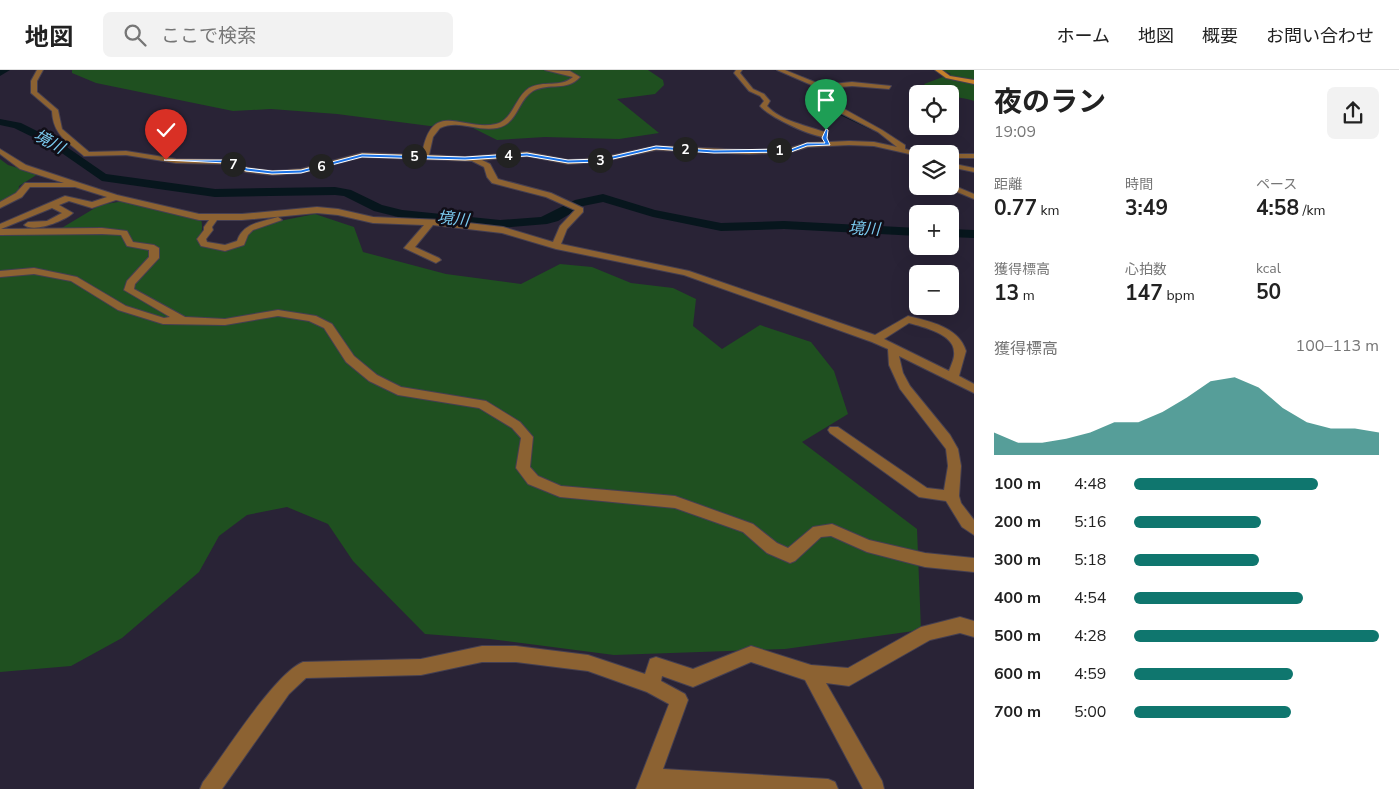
<!DOCTYPE html>
<html lang="ja">
<meta charset="utf-8">
<style>
body{margin:0;font-family:"Nunito Sans","Noto Sans JP",sans-serif;background:#f2f2f2;color:#222;height:100vh;display:flex;flex-direction:column;font-size:19px;white-space:nowrap}
*{box-sizing:border-box;margin:0}
p{font-size:16px;color:#767676}
.icon{flex:none;width:28px;height:28px;fill:none;stroke:currentColor;stroke-width:2;stroke-linecap:round;stroke-linejoin:round}
.map{position:relative;flex:1;overflow:hidden}
.side{display:flex;flex-direction:column;background:#fff;width:425px}
.side>*{flex:none}
.buttons{position:absolute;left:909px;top:15px;display:grid;gap:10px}
.buttons a{display:grid;place-items:center;width:50px;height:50px;border-radius:8px;background:#fff;box-shadow:0 5px 20px #0002;font-size:25px}
.pin{position:absolute;display:grid;place-items:center;width:42px;height:42px;color:#fff;margin:-51px -21px;border-radius:50% 50% 50% 0;rotate:-45deg;box-shadow:0 0 5px #0007}
.pin .icon{rotate:45deg}
.km{position:absolute;width:25px;height:25px;margin:-12px;border-radius:50%;background:#222;color:#fff;font-size:14px;line-height:25px;text-align:center}
.round{display:grid;place-items:center;flex:none;width:52px;height:52px;border-radius:8px;background:#f2f2f2}
.summary{display:flex;align-items:center;justify-content:space-between;height:85px;padding:0 20px}
h1{font-size:28px;font-weight:700;line-height:38px}
.figures{display:grid;grid-template-columns:repeat(3,1fr);gap:8px;height:85px;padding:5px 20px}
.figures div{display:grid;align-content:center}
.figures b{font-size:21px;font-weight:700}
.figures small{font-size:14px;font-weight:400}
.figures p{font-size:14px}
.chart{height:140px;padding:10px 20px}
.chart p{display:flex;justify-content:space-between}
.chart svg{width:100%;height:90px;margin-top:5px;fill:#0f766e;opacity:.7}
ul{padding:0 20px;list-style:none;font-size:16px}
li{display:grid;grid-template-columns:80px 60px 1fr;align-items:center;height:38px}
li i{height:12px;border-radius:6px;background:#0f766e}
header{display:flex;align-items:center;gap:30px;box-sizing:border-box;height:70px;padding:0 25px;background:#fff;border-bottom:1px solid #e0e0e0}
header strong{font-size:24px}
nav{display:flex;gap:28px;margin-inline-start:auto;font-size:18px}
.search{width:350px;height:45px;background:#f2f2f2;display:flex;align-items:center;gap:12px;box-sizing:border-box;padding:0 18px;border-radius:8px;color:#767676;font-size:19px}
main{display:flex;flex:1;min-height:0}
.map>svg:first-child{display:block}
</style>
<header>
<strong>地図</strong>
<div class="search"><svg class="icon" aria-label="search" viewBox="0 0 24 24"><circle cx="10" cy="10" r="6"/><path d="M15 15l6 6"/></svg>ここで検索</div>
<nav><a>ホーム</a><a>地図</a><a>概要</a><a>お問い合わせ</a></nav>
</header>
<main>
<div class="map">
<svg width="974" height="719" viewBox="0 0 974 719">
<rect width="100%" height="100%" fill="#292336"/>
<!-- green -->
<g fill="#1f5020">
<path d="M 72,0 L 648,0 L 663,10 L 664,15 L 655,24 L 617,29 L 659,63 L 619,69 L 545,67 L 497,70 L 467,55 L 430,56 L 337,44 L 271,39 L 233,41 L 96,13 L 72,3 Z"/>
<path d="M 942,0 L 974,0 L 974,31 C 959,26 934,26 924,14 L 951,4 Z"/>
<path d="M 0,89 L 8,95 L 38,104 L 19,116 L 18,127 L 0,136 Z"/>
<path d="M 124,131 L 201,149 C 204,159 199,167 202,176 L 243,174 L 246,162 L 259,155 L 315,144 L 354,157 L 363,182 L 446,204 L 521,214 L 560,194 L 592,197 L 631,213 L 673,218 L 696,229 L 693,256 L 722,279 L 760,255 L 811,272 L 834,301 L 848,344 L 802,372 L 917,459 L 921,560 L 785,579 L 614,585 L 490,569 L 425,564 L 353,491 L 328,454 L 287,437 L 247,445 L 219,466 L 199,502 L 122,568 L 71,596 L 0,602 L 0,164 L 55,162 L 100,135 Z"/>
</g>
<g fill="none" stroke-linecap="round" stroke-linejoin="round">
<!-- stream -->
<g stroke="#07161d" stroke-width="2">
<path d="M 784,0 L 802,7"/>
<path d="M 826,18 L 830,21 L 828,31"/>
<path d="M 832,40 L 872,59"/>
</g>
<!-- river -->
<g fill="#07161d" fill-rule="evenodd">
<path d="M 0,0 L 10,0 L 0,6 Z"/>
<path d="M 0,49 L 21,53 L 61,73 L 106,104 L 215,119 L 335,117 L 351,120 L 382,135 L 402,140 L 500,150 L 541,147 L 575,130 L 603,124 L 655,140 L 721,153 L 784,151 L 918,158 L 918,166 L 784,159 L 721,161 L 653,147 L 603,132 L 583,136 L 558,151 L 547,154 L 500,158 L 402,148 L 374,141 L 344,126 L 335,125 L 215,127 L 102,111 L 53,77 L 14,58 L 0,55 Z"/>
<path d="M 950,159 L 974,160 L 974,168 L 950,167 Z"/>
</g>
<defs>
<g id="street">
<path d="M 37,0 L 43,0 L 37,11 L 37,22 L 58,40 L 62,59 L 89,82 L 126,81 L 176,89 L 227,90 L 248,98 L 273,101 L 301,99 L 362,83 L 422,85 C 431,27 463,62 496,54 C 513,50 515,27 529,18 C 543,10 561,18 573,7 L 545,0 L 570,1 L 580,7 C 567,22 549,12 533,21 C 517,31 518,54 497,58 C 477,62 459,49 440,58 L 433,67 L 429,85 L 465,87 L 527,82 L 568,90 L 600,88 L 656,76 L 749,80 L 790,78 L 807,73 L 849,71 L 874,72 L 897,77 L 878,62 L 829,37 L 822,31 L 823,20 L 777,0 L 785,0 L 822,15 L 852,12 L 891,16 L 889,19 L 852,16 L 829,18 L 828,30 L 882,60 L 905,75 L 905,79 L 923,84 L 918,84 L 918,86 L 874,76 L 849,75 L 808,77 L 791,82 L 749,84 L 656,80 L 600,92 L 568,94 L 527,86 L 482,90 L 490,94 L 498,109 L 551,123 L 583,138 L 583,142 L 567,159 L 561,174 L 689,201 L 875,265 L 908,246 C 929,251 959,257 966,281 L 959,306 L 974,314 L 974,323 L 899,286 L 903,303 L 910,316 L 950,365 L 958,379 L 961,396 L 959,426 L 961,433 L 974,450 L 974,465 L 962,457 L 946,431 L 919,427 L 830,363 L 828,360 L 830,357 L 838,357 L 927,418 L 944,420 L 948,396 L 946,379 L 900,319 L 889,295 L 888,279 L 872,272 L 684,205 L 556,179 L 502,163 L 433,155 L 415,177 L 439,188 L 441,190 L 436,193 L 404,178 L 424,155 L 373,153 L 338,145 L 317,143 L 242,150 L 217,150 L 212,157 L 213,160 L 206,169 L 207,172 L 225,175 L 237,171 C 243,153 261,152 278,147 L 282,150 L 253,160 L 248,165 L 244,175 L 225,181 L 201,176 L 197,169 L 204,160 L 204,157 L 209,150 L 199,150 L 116,130 L 92,138 L 69,131 L 59,135 L 73,143 C 64,151 35,163 24,155 L 28,152 L 47,151 L 62,143 L 52,138 L 1,159 L 102,158 L 127,161 L 133,172 L 154,175 L 159,178 L 159,188 L 135,214 L 134,219 L 185,247 L 225,249 L 278,240 L 316,246 L 332,254 L 354,286 L 377,305 L 401,317 L 486,331 L 520,352 L 533,367 L 530,397 L 538,406 L 561,416 L 675,426 L 753,454 L 777,473 L 788,478 L 813,457 L 832,454 L 869,470 L 925,483 L 974,488 L 974,502 L 925,497 L 867,482 L 831,466 L 821,467 L 795,491 L 790,493 L 767,483 L 743,462 L 675,438 L 560,427 L 528,414 L 516,398 L 521,368 L 512,358 L 479,338 L 398,325 L 369,311 L 346,292 L 324,258 L 309,251 L 278,246 L 225,255 L 163,254 L 118,240 L 71,211 L 34,204 L 0,207 L 0,201 L 34,198 L 77,207 L 126,236 L 164,248 L 170,247 L 124,220 L 127,211 L 149,187 L 149,180 L 127,176 L 121,165 L 102,164 L 0,165 L 0,154 L 65,126 L 92,132 L 107,127 L 75,117 L 30,117 L 22,127 L 0,138 L 0,132 L 16,123 L 25,113 L 64,113 L 20,99 L 0,84 L 0,79 L 26,95 L 80,113 L 117,125 L 199,144 L 242,144 L 317,137 L 338,139 L 373,147 L 442,150 L 503,157 L 553,172 L 560,156 L 575,140 L 546,127 L 492,113 L 487,107 L 484,97 L 472,91 L 362,87 L 301,103 L 273,105 L 246,102 L 226,94 L 176,93 L 126,85 L 84,86 C 67,71 53,65 52,41 L 31,23 L 31,11 ZM 909,253 C 923,257 954,264 954,282 C 955,288 951,295 949,301 L 884,269 Z"/>
<path d="M 736,0 L 742,0 L 740,3 L 753,19 L 764,24 L 770,31 L 767,36 C 782,52 807,55 827,63 L 827,67 C 813,68 769,47 760,36 L 764,31 L 760,26 L 749,21 L 734,3 Z"/>
<rect x="950" y="84" width="24" height="4"/>
<path d="M 950,93 L 974,98 L 974,102 L 950,97 Z"/>
<path d="M 950,114 L 974,124 L 974,129 L 943,116 L 950,116 Z"/>
<path d="M 960,547 L 974,551 L 974,567 L 960,563 L 930,570 L 849,616 L 826,613 L 882,711 L 884,719 L 863,719 L 805,610 L 751,592 L 693,617 L 662,606 L 661,611 L 685,624 L 688,630 L 663,699 L 828,709 L 835,712 L 838,719 L 636,719 L 669,634 L 647,622 L 588,601 L 516,592 L 482,592 L 421,605 L 306,608 L 289,624 L 222,719 L 200,719 L 203,712 C 224,685 275,603 303,592 L 421,589 L 482,576 L 516,576 L 588,585 L 645,604 L 650,589 L 656,587 L 693,599 L 751,576 L 811,595 L 848,598 L 921,557 Z"/>
</g>
<path id="secondary" d="M 935,0 L 942,0 L 950,6 L 974,10 L 974,14 L 946,8 Z"/>
</defs>
<!-- street casing -->
<use href="#street" stroke="#453f51" stroke-width="2"/>
<!-- secondary casing -->
<use href="#secondary" stroke="#453f51" stroke-width="2"/>
<!-- street -->
<use href="#street" fill="#8c6232" fill-rule="evenodd"/>
<!-- secondary -->
<use href="#secondary" fill="#c5812c" fill-rule="evenodd"/>
</g>
<!-- route -->
<path fill="#1a73e8" stroke="#fff" d="M 826,59 L 828,60 L 827,68 L 830,75 L 807,76 L 791,82 L 714,83 L 656,79 L 600,92 L 568,93 L 527,86 L 465,90 L 362,87 L 301,103 L 272,104 L 246,101 L 226,93 L 164,90 L 226,90 L 247,98 L 272,101 L 301,100 L 362,84 L 465,87 L 527,83 L 568,90 L 600,89 L 656,76 L 714,80 L 791,79 L 807,73 L 825,73 L 822,68 Z"/>
<g text-anchor="middle" dominant-baseline="central" stroke-width="5" stroke-linejoin="round" paint-order="stroke">
<!-- far-water labels -->
<g font-size="16" font-style="italic" fill="#7bcbf0" stroke="#110e17">
<text transform="translate(49 72) rotate(29)">境川</text>
<text transform="translate(453 149) rotate(6)">境川</text>
<text transform="translate(864 159) rotate(3)">境川</text>
</g>
</g>
</svg>
<div class="buttons">
<a><svg class="icon" aria-label="locate" viewBox="0 0 24 24"><circle cx="12" cy="12" r="6"/><path d="M12 2v4M12 18v4M2 12h4M18 12h4"/></svg></a>
<a><svg class="icon" aria-label="layers" viewBox="0 0 24 24"><path d="M12 4l9 5-9 5-9-5zM3 14l9 5 9-5"/></svg></a>
<a>+</a>
<a>−</a>
</div>
<div class="pin" style="left:826px;top:60px;background:#1e9e55"><svg class="icon" aria-label="arrive" viewBox="0 0 24 24"><path d="M6 21V4h12l-3 4 3 4H6"/></svg></div>
<div class="pin" style="left:166px;top:90px;background:#d93025"><svg class="icon" aria-label="check" viewBox="0 0 24 24"><path d="M5 12l5 5 9-10"/></svg></div>
<b class="km" style="left:779px;top:80px">1</b>
<b class="km" style="left:685px;top:79px">2</b>
<b class="km" style="left:600px;top:90px">3</b>
<b class="km" style="left:508px;top:85px">4</b>
<b class="km" style="left:414px;top:86px">5</b>
<b class="km" style="left:321px;top:96px">6</b>
<b class="km" style="left:233px;top:94px">7</b>
</div>
<section class="side">
<div class="summary"><div><h1>夜のラン</h1><p>19:09</p></div><a class="round"><svg class="icon" aria-label="share" viewBox="0 0 24 24"><path d="M12 15V3M7 8l5-5 5 5M5 13v7h14v-7"/></svg></a></div>
<div class="figures">
<div><p>距離</p><b>0.77<small> km</small></b></div>
<div><p>時間</p><b>3:49</b></div>
<div><p>ペース</p><b>4:58<small> /km</small></b></div>
</div>
<div class="figures">
<div><p>獲得標高</p><b>13<small> m</small></b></div>
<div><p>心拍数</p><b>147<small> bpm</small></b></div>
<div><p>kcal</p><b>50</b></div>
</div>
<div class="chart"><p><span>獲得標高</span>100–113 m</p>
<svg viewBox="0 0 160 44" preserveAspectRatio="none"><path d="M0 44V33L10 38L20 38L30 36L40 33L50 28L60 28L70 23L80 16L90 8L100 6L110 11L120 21L130 28L140 31L150 31L160 33V44z"/></svg>
</div>
<ul>
<li><b>100 m</b>4:48<i style="width:75%"></i></li>
<li><b>200 m</b>5:16<i style="width:52%"></i></li>
<li><b>300 m</b>5:18<i style="width:51%"></i></li>
<li><b>400 m</b>4:54<i style="width:69%"></i></li>
<li><b>500 m</b>4:28<i style="width:100%"></i></li>
<li><b>600 m</b>4:59<i style="width:65%"></i></li>
<li><b>700 m</b>5:00<i style="width:64%"></i></li>
</ul>
</section>
</main>
